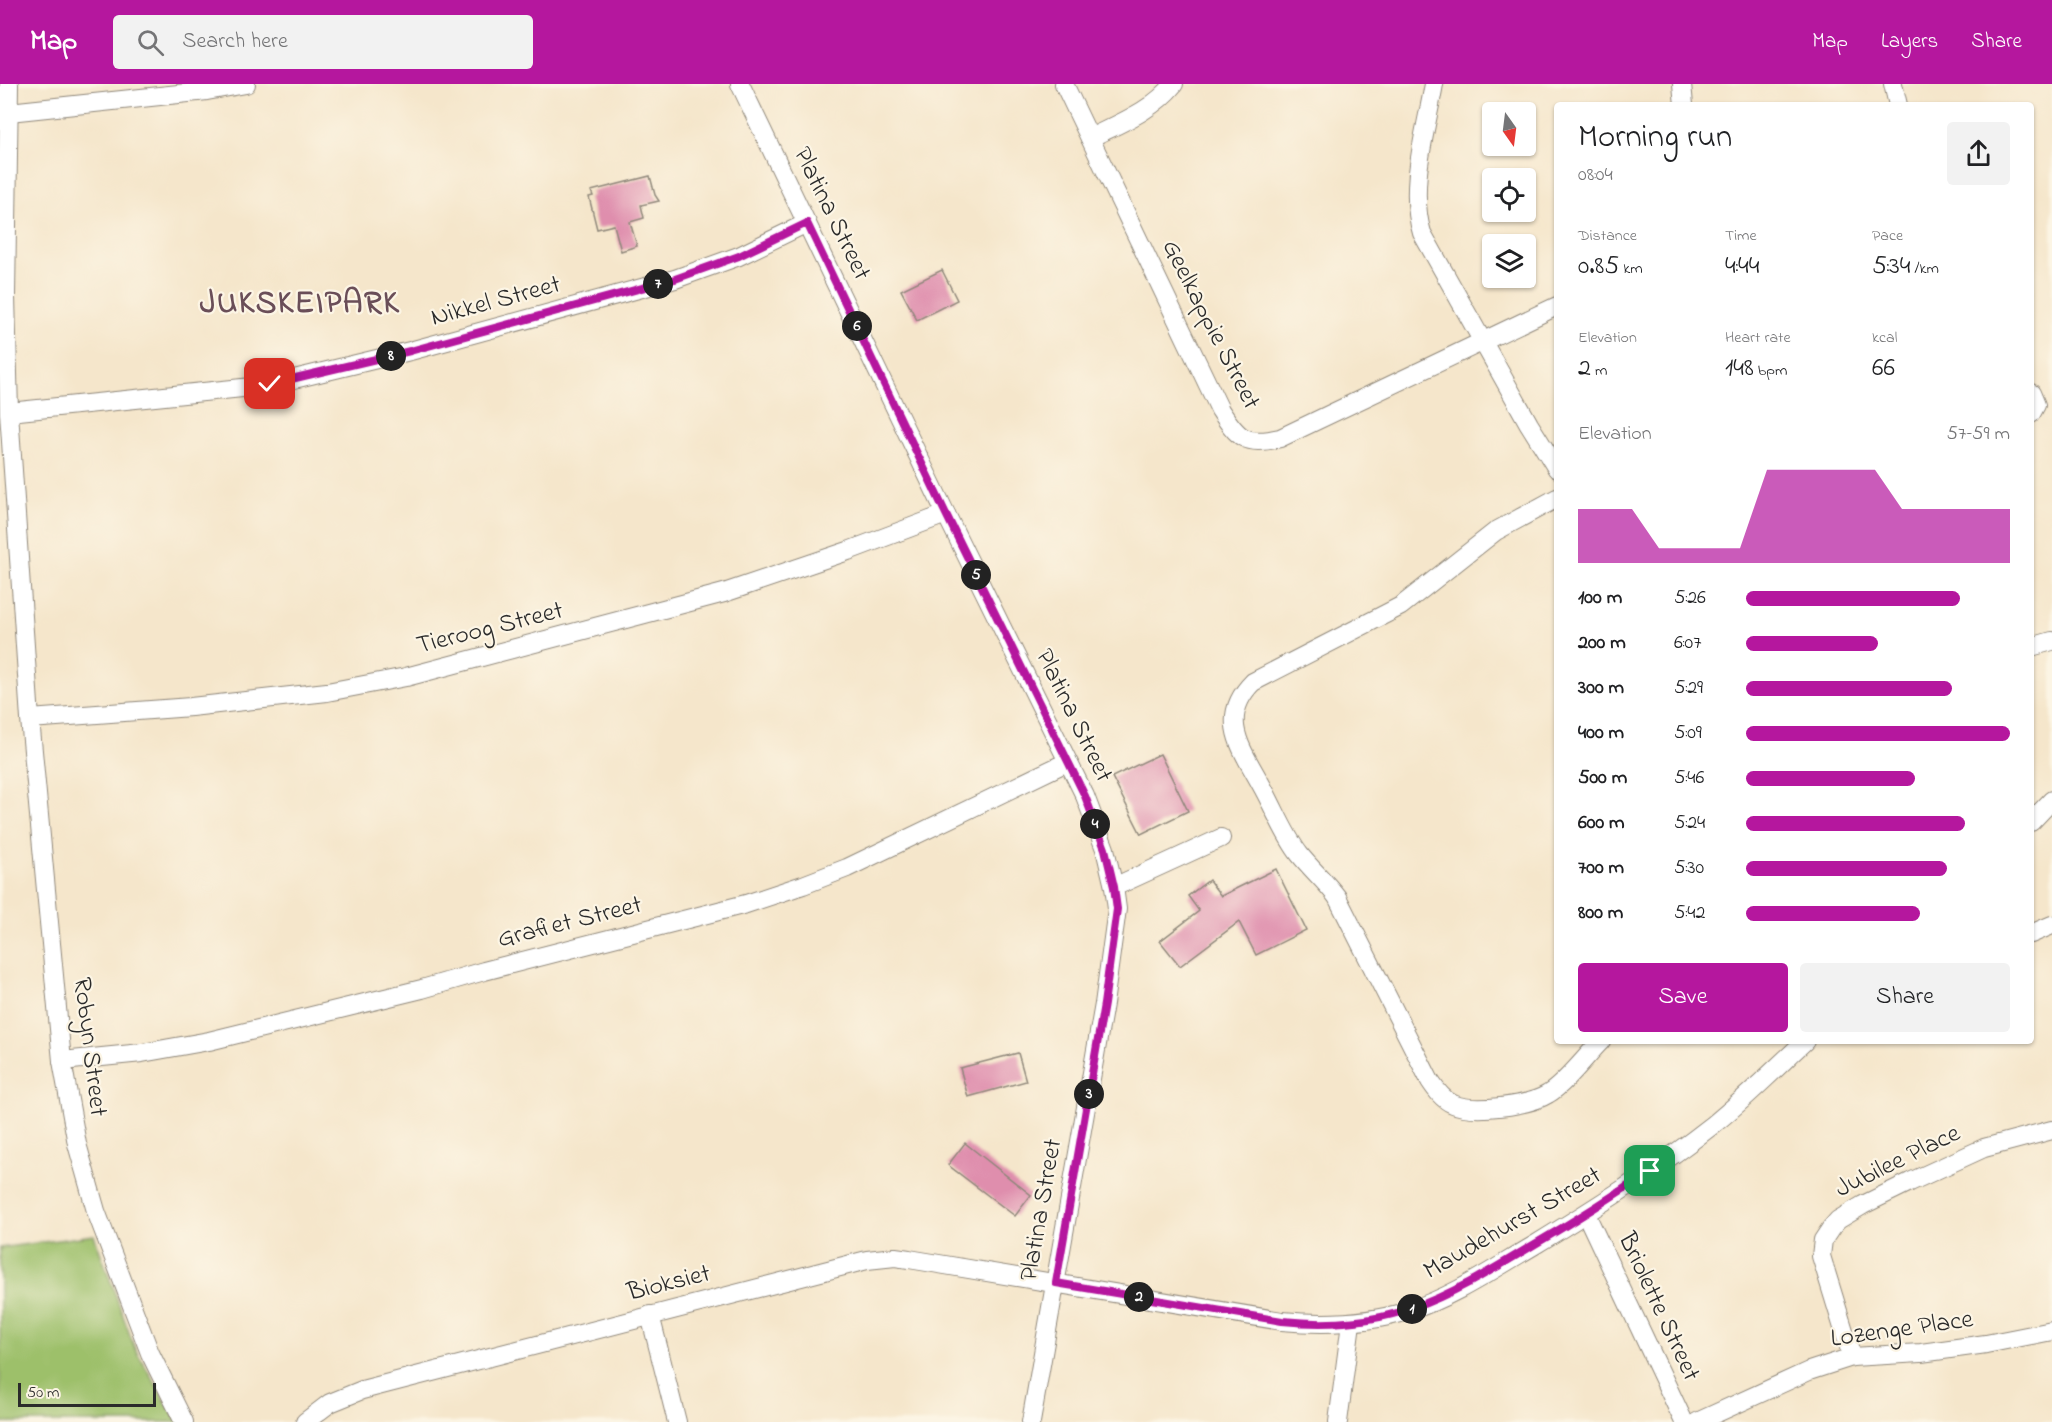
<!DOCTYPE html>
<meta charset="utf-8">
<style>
body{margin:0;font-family:"Indie Flower",sans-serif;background:#f2f2f2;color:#202124;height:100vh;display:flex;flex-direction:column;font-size:22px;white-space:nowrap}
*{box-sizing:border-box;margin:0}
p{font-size:20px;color:#757577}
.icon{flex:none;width:33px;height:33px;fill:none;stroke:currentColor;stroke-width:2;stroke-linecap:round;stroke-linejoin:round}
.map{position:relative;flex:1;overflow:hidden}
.details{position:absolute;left:1554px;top:18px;width:480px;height:942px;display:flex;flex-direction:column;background:#fff;border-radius:6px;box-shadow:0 2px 4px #0004}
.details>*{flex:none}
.needle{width:39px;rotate:166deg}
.buttons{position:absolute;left:1482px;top:18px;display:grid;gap:12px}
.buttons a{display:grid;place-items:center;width:54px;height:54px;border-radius:6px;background:#fff;box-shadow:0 2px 4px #0004;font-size:30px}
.scale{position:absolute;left:18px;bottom:15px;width:138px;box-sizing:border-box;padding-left:6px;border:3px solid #2b2b2b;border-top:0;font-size:16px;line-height:21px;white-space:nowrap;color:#2b2b2b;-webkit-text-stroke:4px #fcf5e5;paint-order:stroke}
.pin{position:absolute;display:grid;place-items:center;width:51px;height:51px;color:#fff;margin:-26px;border-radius:12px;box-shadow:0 3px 9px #0006}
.km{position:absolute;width:30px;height:30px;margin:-15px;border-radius:50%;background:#222;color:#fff;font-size:16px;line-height:30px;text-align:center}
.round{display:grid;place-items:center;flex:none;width:63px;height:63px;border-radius:6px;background:#f2f2f2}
.head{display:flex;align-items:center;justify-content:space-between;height:102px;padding:0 24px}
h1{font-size:33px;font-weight:600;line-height:45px}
.metrics{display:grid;grid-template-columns:repeat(3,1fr);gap:9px;height:102px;padding:6px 24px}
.metrics div{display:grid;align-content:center}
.metrics b{font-size:26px;font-weight:600}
.metrics small{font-size:16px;font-weight:400}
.metrics p{font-size:16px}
.chart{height:168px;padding:12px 24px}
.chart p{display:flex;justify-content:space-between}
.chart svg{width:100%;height:108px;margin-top:6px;fill:#b5179e;opacity:.7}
.primary-button{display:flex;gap:12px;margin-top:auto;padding:12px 24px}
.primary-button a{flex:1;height:69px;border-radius:6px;background:#b5179e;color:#fff;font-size:24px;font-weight:600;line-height:69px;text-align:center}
.primary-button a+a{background:#f2f2f2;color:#202124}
ul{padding:0 24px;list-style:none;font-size:20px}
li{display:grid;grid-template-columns:96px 72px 1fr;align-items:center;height:45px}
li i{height:15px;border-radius:8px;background:#b5179e}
header{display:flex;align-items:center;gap:36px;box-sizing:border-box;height:84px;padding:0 30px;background:#b5179e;color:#fff}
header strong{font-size:28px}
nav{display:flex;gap:33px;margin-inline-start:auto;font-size:21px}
.search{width:420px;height:54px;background:#f2f2f2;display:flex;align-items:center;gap:15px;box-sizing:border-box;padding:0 21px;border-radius:6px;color:#757577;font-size:22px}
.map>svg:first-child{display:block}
</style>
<header>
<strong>Map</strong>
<div class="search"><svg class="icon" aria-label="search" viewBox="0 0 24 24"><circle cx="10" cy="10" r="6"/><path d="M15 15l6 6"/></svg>Search here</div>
<nav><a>Map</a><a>Layers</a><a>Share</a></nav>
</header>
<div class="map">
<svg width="2052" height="1338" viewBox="0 0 2052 1338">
<rect width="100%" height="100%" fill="#fcf5e5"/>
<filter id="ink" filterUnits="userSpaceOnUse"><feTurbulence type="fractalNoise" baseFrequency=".0167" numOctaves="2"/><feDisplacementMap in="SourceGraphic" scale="12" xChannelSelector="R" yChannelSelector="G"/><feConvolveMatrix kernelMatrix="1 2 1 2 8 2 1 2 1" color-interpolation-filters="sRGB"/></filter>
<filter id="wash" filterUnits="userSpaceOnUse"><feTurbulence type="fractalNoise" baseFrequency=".008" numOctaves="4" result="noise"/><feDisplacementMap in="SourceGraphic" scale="24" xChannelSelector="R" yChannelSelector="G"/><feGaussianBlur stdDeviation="1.35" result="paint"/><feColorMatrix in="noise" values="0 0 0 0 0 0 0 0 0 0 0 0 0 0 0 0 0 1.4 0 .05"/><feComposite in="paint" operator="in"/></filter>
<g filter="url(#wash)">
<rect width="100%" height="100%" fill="#f5e6cb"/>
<!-- green -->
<path fill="#9dc06a" stroke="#64764a" stroke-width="1.5" d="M 94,1151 L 135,1265 L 178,1338 L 0,1338 L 0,1164 Z"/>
<g id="blocks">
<!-- building -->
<g fill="#df8ead">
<path d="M 650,92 L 655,111 L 659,117 L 641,121 L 644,134 L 630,138 L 637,162 L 621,167 L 614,141 L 597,145 L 589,113 L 593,112 L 591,107 Z"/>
<path d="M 942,186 L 957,216 L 917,236 L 901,206 Z"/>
<path d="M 1160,670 L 1188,727 L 1141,750 L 1112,693 Z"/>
<path d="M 1276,785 L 1306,846 L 1256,871 L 1239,838 L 1180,882 L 1160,857 L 1199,827 L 1188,812 L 1209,796 L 1221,812 Z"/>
<path d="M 1018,969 L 1026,997 L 968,1013 L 960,984 Z"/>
<path d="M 965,1059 L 1031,1111 L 1015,1132 L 948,1081 Z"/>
</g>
</g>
</g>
<g filter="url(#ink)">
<use href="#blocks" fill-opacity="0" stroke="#90887b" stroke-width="1.5"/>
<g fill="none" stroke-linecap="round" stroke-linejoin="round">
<defs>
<g id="minor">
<path d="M 9,0 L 6,212 L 9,328 L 30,635 L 62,977 L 77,1060 L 96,1127 L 150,1269 L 184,1338"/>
<path d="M 740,0 L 946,430 L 1085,712 L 1105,765 L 1114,803 L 1117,825 L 1104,920 L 1031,1338"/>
<path d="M 1064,0 L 1220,326 C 1238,354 1245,362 1280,354 L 1557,222"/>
<path d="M 1434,0 C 1426,47 1408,103 1422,149 L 1529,340 L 1557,385"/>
<path d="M 1682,0 L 1684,21"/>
<path d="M 1893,0 L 1898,21"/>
<path d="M 9,28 L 207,7 L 246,0"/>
<path d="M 1090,54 C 1120,39 1152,27 1174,0"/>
<path d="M 2031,309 L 2036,321 L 2031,330"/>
<path d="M 9,328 L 252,303 L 294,295 L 410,267 L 675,195 L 739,172 L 807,139"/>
<path d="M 1557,414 L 1496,447 L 1401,522 L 1253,598 C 1215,636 1245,669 1264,706 C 1276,728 1285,752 1300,771 C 1312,786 1326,798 1337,813 L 1430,997 C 1436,1006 1443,1016 1453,1020 C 1473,1029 1529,1022 1548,1010 C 1565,1000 1586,972 1601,957"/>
<path d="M 2031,563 L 2052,557"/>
<path d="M 30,635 L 191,623 L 327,608 L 406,593 L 724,509 L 848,467 L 946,430"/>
<path d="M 2031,738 L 2052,716"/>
<path d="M 1114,803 L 1221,754"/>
<path d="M 2031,850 L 2052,841"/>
<path d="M 62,977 L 142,969 L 209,957 L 422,905 L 484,887 L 746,820 L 803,801 L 847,784 L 1067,678"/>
<path d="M 1586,1130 L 1684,1338"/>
<path d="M 650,1231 L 677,1338"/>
<path d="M 1852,1273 L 1821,1172 L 1823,1156 L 1831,1144 L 1838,1136 L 1863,1121 L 1910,1098 L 1984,1064 L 2052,1046"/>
<path d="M 305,1338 L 330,1319 L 362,1306 L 867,1176 L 895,1173 L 909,1175 L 1282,1237 C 1325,1241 1366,1240 1408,1227 C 1453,1213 1492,1186 1533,1162 C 1595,1124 1657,1085 1714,1040 C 1746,1014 1775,985 1805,957"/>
<path d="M 1338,1338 L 1351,1239"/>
<path d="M 1697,1338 L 1809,1287 L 1852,1273 L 1921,1269 L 1986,1260 L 2052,1247"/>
</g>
</defs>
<!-- minor casing -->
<use href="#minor" stroke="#90887b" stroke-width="20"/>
<!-- minor -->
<use href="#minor" stroke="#fff" stroke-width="18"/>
</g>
</g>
<g fill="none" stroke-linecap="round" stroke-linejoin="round" filter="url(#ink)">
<defs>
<path id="route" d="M 270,300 L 410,267 L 675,195 L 739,172 L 807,139 L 946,430 L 1085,712 L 1105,765 L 1114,803 L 1117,825 L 1104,920 L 1056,1199 L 1282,1237 C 1387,1248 1443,1216 1530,1163 C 1571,1139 1611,1114 1650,1087"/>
</defs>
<!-- route casing -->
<use href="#route" stroke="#fff" stroke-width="12"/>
<!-- route -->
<use href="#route" stroke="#b5179e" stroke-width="8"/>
</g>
<g text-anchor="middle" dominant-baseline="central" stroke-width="4.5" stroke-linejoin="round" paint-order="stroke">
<!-- street labels -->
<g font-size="26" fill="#2b2b2b" stroke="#fcf5e5">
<text transform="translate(831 130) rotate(64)">Platina Street</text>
<text transform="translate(496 218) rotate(-15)">Nikkel Street</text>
<text transform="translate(1210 241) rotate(63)">Geelkappie Street</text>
<text transform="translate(490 545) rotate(-14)">Tieroog Street</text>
<text transform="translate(1073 632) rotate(64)">Platina Street</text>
<text transform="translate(570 839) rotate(-14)">Grafiet Street</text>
<text transform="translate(89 963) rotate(83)">Robyn Street</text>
<text transform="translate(1898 1078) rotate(-26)">Jubilee Place</text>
<text transform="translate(1042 1126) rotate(-80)">Platina Street</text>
<text transform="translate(1513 1140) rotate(-30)">Maudehurst Street</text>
<text transform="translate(669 1200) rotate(-14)">Bioksiet</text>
<text transform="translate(1658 1223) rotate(65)">Briolette Street</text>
<text transform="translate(1902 1246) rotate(-8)">Lozenge Place</text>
</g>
<!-- district labels -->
<g font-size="32" font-weight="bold" letter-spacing="1.5" fill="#6a4e58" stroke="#fcf5e5">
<text x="300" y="220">JUKSKEIPARK</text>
</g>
</g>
</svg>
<div class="buttons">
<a><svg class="needle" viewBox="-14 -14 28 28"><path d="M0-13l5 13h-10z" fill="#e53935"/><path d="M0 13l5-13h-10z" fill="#757577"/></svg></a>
<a><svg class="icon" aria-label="locate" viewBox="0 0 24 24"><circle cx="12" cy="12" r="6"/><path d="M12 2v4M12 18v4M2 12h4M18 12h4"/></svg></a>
<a><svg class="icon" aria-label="layers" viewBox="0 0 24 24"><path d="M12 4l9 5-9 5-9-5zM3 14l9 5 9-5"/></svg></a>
</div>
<div class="scale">50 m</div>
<div class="pin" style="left:1650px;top:1087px;background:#1e9e55"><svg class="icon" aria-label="arrive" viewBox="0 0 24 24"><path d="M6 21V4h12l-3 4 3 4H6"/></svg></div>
<div class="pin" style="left:270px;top:300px;background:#d93025"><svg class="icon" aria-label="check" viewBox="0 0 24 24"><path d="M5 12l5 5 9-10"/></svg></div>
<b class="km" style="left:1412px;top:1225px">1</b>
<b class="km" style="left:1139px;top:1213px">2</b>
<b class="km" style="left:1089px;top:1010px">3</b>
<b class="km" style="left:1095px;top:740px">4</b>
<b class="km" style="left:976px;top:491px">5</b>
<b class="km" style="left:857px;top:242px">6</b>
<b class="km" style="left:658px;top:200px">7</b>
<b class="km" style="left:391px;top:272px">8</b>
<section class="details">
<div class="head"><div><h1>Morning run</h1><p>08:04</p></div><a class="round"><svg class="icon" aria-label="share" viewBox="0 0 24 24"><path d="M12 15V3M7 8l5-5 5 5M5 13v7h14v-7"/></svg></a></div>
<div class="metrics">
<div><p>Distance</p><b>0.85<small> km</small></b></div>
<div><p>Time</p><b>4:44</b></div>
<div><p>Pace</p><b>5:34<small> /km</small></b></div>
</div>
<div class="metrics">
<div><p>Elevation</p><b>2<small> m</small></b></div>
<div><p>Heart rate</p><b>148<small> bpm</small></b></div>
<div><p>kcal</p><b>66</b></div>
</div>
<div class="chart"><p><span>Elevation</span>57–59 m</p>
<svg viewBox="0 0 160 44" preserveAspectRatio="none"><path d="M0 44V22L10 22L20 22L30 38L40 38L50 38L60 38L70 6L80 6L90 6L100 6L110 6L120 22L130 22L140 22L150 22L160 22V44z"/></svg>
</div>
<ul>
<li><b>100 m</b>5:26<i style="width:81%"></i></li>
<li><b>200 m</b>6:07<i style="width:50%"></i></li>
<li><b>300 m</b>5:29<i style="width:78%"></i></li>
<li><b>400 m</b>5:09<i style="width:100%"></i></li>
<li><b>500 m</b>5:46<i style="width:64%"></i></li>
<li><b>600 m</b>5:24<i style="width:83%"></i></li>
<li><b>700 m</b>5:30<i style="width:76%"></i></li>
<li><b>800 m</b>5:42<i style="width:66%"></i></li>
</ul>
<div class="primary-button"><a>Save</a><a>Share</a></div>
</section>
</div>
